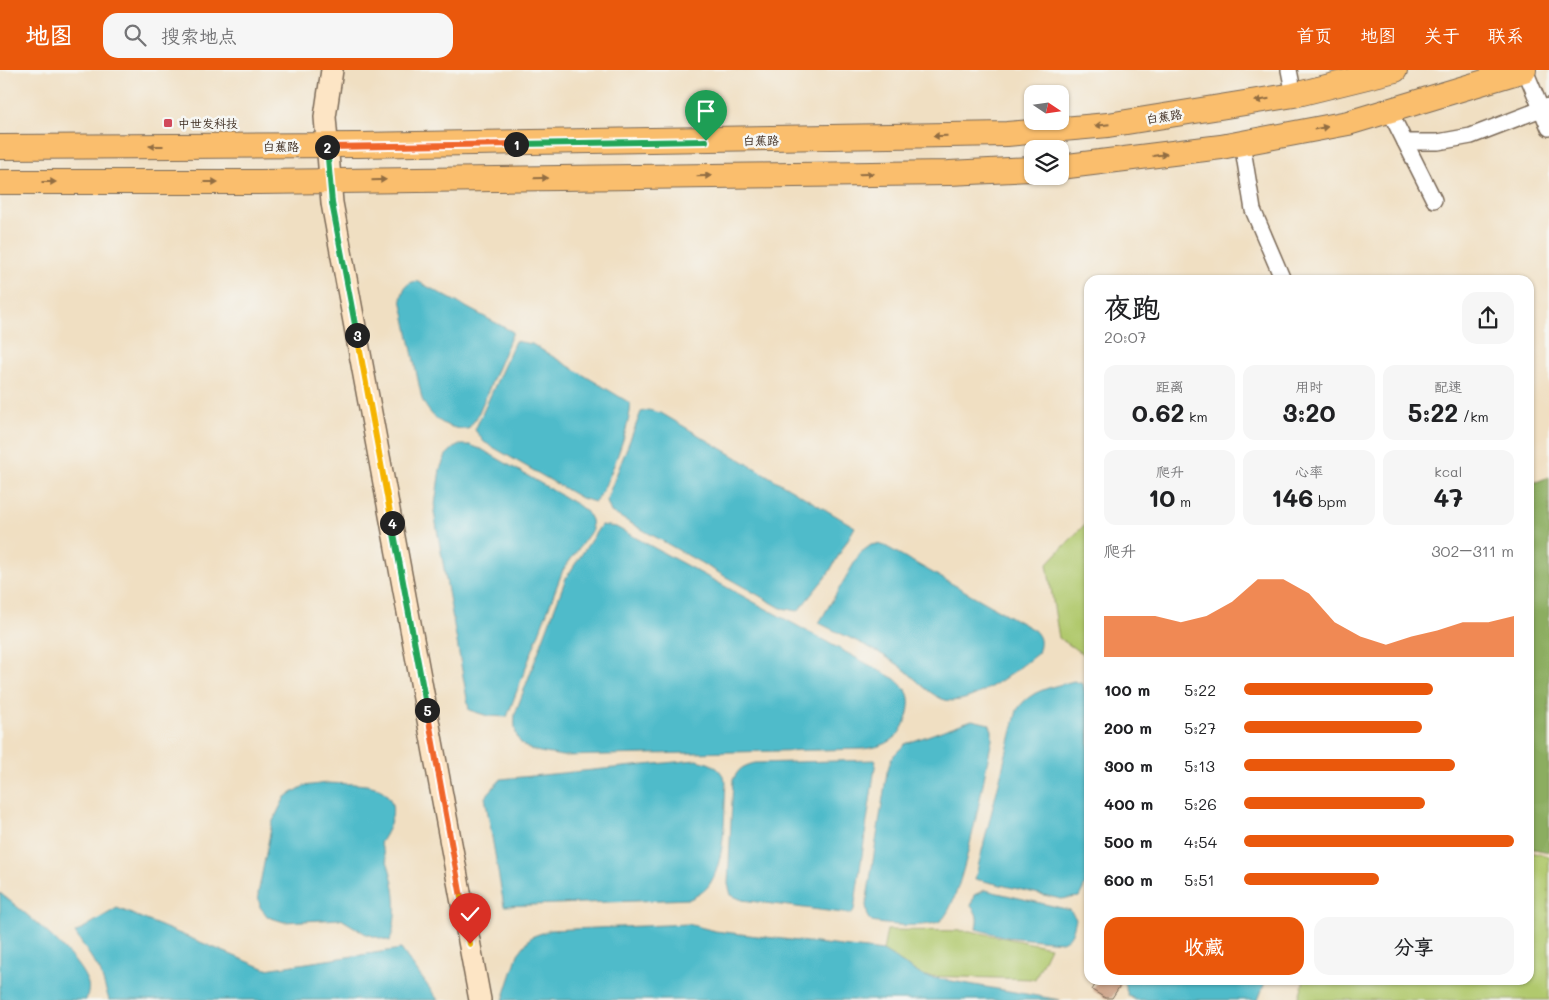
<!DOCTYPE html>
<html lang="zh">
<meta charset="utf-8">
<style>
body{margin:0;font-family:Mali,"LXGW WenKai TC",sans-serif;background:#f6f6f6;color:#202124;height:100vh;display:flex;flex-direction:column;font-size:19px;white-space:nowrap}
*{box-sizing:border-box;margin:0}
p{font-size:16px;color:#757577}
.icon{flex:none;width:28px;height:28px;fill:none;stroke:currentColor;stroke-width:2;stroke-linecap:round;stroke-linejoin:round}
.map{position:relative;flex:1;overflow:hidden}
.side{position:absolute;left:1084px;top:205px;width:450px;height:710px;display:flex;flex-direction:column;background:#fff;border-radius:15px;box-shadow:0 1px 4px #0004}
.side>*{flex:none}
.needle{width:32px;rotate:103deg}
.buttons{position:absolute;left:1024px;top:15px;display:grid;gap:10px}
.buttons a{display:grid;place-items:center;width:45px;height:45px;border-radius:10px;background:#fff;box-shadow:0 1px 4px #0004;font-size:25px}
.pin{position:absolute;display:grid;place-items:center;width:42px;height:42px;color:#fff;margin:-51px -21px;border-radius:50% 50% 50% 0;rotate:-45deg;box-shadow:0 0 5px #0007}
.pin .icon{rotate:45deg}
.km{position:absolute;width:25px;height:25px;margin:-12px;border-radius:50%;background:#222;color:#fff;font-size:14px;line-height:25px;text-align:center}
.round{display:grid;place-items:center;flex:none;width:52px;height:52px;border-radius:15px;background:#f6f6f6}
.headline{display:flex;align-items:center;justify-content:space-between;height:85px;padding:0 20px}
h1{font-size:28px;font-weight:700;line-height:38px}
.metrics{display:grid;grid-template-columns:repeat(3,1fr);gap:8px;height:85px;padding:5px 20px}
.metrics div{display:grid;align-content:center;border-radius:12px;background:#f6f6f6;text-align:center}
.metrics b{font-size:25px;font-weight:700}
.metrics small{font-size:14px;font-weight:400}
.metrics p{font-size:14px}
.chart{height:140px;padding:10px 20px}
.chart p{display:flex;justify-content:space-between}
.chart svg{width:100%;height:90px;margin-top:5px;fill:#ea580c;opacity:.7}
.cta{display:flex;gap:10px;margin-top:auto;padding:10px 20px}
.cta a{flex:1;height:58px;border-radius:15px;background:#ea580c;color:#fff;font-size:20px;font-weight:700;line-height:58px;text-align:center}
.cta a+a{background:#f6f6f6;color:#202124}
ul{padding:0 20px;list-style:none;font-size:16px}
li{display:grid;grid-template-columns:80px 60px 1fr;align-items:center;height:38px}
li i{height:12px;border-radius:6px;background:#ea580c}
header{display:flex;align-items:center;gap:30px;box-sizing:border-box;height:70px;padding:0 25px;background:#ea580c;color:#fff}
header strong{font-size:24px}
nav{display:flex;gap:28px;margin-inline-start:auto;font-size:18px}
.search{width:350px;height:45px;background:#f6f6f6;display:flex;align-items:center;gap:12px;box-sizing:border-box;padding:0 18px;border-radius:15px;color:#757577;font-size:19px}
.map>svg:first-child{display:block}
</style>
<header>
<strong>地图</strong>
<div class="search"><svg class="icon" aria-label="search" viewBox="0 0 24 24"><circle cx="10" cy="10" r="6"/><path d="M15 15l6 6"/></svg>搜索地点</div>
<nav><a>首页</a><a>地图</a><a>关于</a><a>联系</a></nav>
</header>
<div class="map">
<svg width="1549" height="930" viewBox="0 0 1549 930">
<rect width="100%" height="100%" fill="#f6f6f2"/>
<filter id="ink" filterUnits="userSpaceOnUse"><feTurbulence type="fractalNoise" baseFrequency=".02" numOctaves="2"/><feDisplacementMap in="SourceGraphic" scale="10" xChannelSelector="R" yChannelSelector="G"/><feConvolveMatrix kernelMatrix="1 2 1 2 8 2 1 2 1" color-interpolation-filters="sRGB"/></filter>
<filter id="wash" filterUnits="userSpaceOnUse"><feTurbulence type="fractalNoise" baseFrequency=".0096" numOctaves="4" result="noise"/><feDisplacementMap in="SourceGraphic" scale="20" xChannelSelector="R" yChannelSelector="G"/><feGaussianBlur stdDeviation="1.12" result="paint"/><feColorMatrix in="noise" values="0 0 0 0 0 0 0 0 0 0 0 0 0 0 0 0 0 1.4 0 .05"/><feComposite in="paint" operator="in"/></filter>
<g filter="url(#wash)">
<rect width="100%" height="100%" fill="#f0dfc2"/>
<!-- green -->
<g fill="#b1c96d" stroke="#767a46">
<path d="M 1089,450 L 1089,588 L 1059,568 L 1047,494 Z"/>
<path d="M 1529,782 L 1549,786 L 1549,930 L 1298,930 L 1304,910 L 1529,910 Z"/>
<path d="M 887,860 L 970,861 L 1050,877 L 1035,909 L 923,906 L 883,881 Z"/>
</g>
<!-- forest -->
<path fill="#8cad60" stroke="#646c3f" d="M 1549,407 L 1549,782 L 1529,778 L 1529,412 L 1536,412 Z"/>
<!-- water -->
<g fill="#4fbbca" stroke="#457274">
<path d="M 417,211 L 513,262 L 477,347 L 468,359 C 446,360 430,347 422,329 L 401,229 C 404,218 405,213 417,211 Z"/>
<path d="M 515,271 L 532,274 L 630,333 C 634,347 606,422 595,432 L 581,428 L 484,372 L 475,360 Z"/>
<path d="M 648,340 L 661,343 L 855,457 L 828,504 L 798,541 L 781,538 L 611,442 L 607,432 L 608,426 L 641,342 Z"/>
<path d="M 457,375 L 470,375 L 483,380 L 578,435 L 587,442 L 591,450 L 592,460 L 563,500 L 507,647 L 488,646 L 469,640 L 434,442 L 440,399 L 446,385 Z"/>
<path d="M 601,455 L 616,457 L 895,609 C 901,615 908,620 909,628 C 911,641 903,663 892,670 C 883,676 873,678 862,679 L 562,686 C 531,680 512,682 515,644 L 566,508 Z"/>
<path d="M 877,474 L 885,476 L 1034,560 C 1042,568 1041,573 1038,583 C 1018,599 968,640 942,629 C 924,621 912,604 897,594 C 873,577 844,566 819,553 L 860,483 L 871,475 Z"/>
<path d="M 1074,611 L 1083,614 L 1089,637 L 1089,800 L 1086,813 L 1079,827 L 1061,829 L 975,809 L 1017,640 C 1030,620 1052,617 1074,611 Z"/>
<path d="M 972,650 L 989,654 L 992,660 L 992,670 C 985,699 962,839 940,851 C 928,858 885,855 872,852 L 868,848 L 866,835 L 887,702 L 892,687 L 905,674 Z"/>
<path d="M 696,690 C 712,693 720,697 726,712 C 724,742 726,787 711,812 C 706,821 698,825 690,829 L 504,836 L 485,727 L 501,709 Z"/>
<path d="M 876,690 L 854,840 L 851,844 L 742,830 L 731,825 L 728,814 L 733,710 C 738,699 743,696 755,693 Z"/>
<path d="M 327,713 C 340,714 364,713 375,717 C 403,728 392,756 380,773 C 394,805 401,837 390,871 L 366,864 L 341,849 L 284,852 L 268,847 L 260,837 L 258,824 L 272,753 L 285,727 L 304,716 Z"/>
<path d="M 985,820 L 1070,840 L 1076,849 C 1073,859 1073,868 1062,872 L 1006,867 L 976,859 C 978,849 978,844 971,836 L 974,825 Z"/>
<path d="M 0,823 C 24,842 76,883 87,911 C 90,917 88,924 86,930 L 0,930 Z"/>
<path d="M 117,838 L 266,899 L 401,879 L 438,930 L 109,930 L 100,901 L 75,863 Z"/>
<path d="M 688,854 L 715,861 L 883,881 L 923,906 L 1060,930 L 503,930 L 518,884 L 531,867 L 550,860 Z"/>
<path d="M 1123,910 L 1266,910 L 1258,930 L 1135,930 L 1128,925 Z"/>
</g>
<g id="blocks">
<!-- building -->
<path fill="#ca9d81" d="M 1098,910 L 1104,913 L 1106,910 L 1123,911 L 1112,928 L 1105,928 L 1092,920 Z"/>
</g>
</g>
<g filter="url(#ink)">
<use href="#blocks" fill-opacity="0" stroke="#7a6957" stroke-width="1"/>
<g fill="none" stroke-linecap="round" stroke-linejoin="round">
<defs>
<g id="street">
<path d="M 1289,0 L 1294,25"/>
<path d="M 1525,0 L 1549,58"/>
<path d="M 1389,40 L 1434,130"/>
<path d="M 1405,72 L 1438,72 L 1471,66 L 1549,36"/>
<path d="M 1242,73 L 1253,140 L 1283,210"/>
</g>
<path id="secondary" d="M 332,0 L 325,47 L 332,133 L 480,930"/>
<g id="primary">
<path d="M 0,77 L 359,75 L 1007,64 L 1108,55 L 1294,25 L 1395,0"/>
<path d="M 1060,97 L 1221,77 L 1348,53 L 1524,0"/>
<path d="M 0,112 L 259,112 L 949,103 L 1032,99"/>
</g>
</defs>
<!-- street casing -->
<use href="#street" stroke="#7a6957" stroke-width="18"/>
<!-- secondary casing -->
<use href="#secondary" stroke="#7a6957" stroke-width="24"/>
<!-- primary casing -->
<use href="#primary" stroke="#7a6957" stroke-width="26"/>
<!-- street -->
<use href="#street" stroke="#fff" stroke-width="15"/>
<!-- secondary -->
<use href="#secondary" stroke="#fde5c5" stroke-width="21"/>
<!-- primary -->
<use href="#primary" stroke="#fabe6d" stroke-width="24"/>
</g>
<!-- one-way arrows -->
<defs><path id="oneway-solid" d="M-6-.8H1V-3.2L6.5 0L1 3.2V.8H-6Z" transform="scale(1.25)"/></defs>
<g fill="#916d42">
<use href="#oneway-solid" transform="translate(1262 30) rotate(171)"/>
<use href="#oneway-solid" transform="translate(1102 55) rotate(174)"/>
<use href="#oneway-solid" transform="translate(1321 58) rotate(-11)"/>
<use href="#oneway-solid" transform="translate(940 66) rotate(179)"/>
<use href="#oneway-solid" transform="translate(156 76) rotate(180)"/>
<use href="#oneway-solid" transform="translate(1160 85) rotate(-8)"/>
<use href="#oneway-solid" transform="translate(866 104) rotate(-1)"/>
<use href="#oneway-solid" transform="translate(704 106) rotate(-1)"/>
<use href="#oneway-solid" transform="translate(541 108) rotate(-1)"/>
<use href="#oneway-solid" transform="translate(379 110) rotate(-1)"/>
<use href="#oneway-solid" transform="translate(49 112)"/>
<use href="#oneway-solid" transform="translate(211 112)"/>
</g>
</g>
<g fill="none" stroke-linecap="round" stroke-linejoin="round" filter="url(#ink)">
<defs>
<path id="split-1" d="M 516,74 L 706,71"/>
<path id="split-2" d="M 327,77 L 516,74"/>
<path id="split-3" d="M 327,77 L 332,133 L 357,265"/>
<path id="split-4" d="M 357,265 L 392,453"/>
<path id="split-5" d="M 392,453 L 427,640"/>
<path id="split-6" d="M 427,640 L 461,827"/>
<path id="split-7" d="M 461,827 L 470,874"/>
</defs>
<!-- split-1 casing -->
<use href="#split-1" stroke="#fff" stroke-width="10"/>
<!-- split-2 casing -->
<use href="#split-2" stroke="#fff" stroke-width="10"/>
<!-- split-3 casing -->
<use href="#split-3" stroke="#fff" stroke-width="10"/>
<!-- split-4 casing -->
<use href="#split-4" stroke="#fff" stroke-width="10"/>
<!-- split-5 casing -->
<use href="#split-5" stroke="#fff" stroke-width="10"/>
<!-- split-6 casing -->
<use href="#split-6" stroke="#fff" stroke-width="10"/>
<!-- split-7 casing -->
<use href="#split-7" stroke="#fff" stroke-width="10"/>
<!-- split-1 -->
<use href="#split-1" stroke="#22a559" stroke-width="6"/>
<!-- split-2 -->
<use href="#split-2" stroke="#f0652b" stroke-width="6"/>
<!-- split-3 -->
<use href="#split-3" stroke="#22a559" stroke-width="6"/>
<!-- split-4 -->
<use href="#split-4" stroke="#f5b400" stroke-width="6"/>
<!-- split-5 -->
<use href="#split-5" stroke="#22a559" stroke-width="6"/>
<!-- split-6 -->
<use href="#split-6" stroke="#f0652b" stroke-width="6"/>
<!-- split-7 -->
<use href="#split-7" stroke="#f5b400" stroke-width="6"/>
</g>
<!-- markers -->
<rect fill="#d1495b" stroke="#f6f6f2" stroke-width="2" x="163" y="48" width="10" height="10" rx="2.5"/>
<g text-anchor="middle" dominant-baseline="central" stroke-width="5" stroke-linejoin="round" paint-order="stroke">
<!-- street labels -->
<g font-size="12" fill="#3b2a1e" stroke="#f6f6f2">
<text transform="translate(1164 46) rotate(-9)">白蕉路</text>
<text transform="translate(761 70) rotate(-1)">白蕉路</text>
<text x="281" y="76">白蕉路</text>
</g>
<!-- poi labels -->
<g font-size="12" fill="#3b2a1e" stroke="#f6f6f2" text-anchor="start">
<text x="178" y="53">中世发科技</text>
</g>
</g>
</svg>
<div class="buttons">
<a><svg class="needle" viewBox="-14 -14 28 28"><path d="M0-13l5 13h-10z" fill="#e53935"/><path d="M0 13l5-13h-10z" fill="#757577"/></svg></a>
<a><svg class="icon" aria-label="layers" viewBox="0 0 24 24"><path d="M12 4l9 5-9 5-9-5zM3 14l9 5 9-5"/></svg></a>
</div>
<div class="pin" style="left:706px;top:71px;background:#1e9e55"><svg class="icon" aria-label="arrive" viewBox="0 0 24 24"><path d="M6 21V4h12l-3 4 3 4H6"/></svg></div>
<div class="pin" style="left:470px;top:874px;background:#d93025"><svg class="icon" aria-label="check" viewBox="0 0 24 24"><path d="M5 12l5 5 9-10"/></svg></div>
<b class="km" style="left:516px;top:74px">1</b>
<b class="km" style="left:327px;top:77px">2</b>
<b class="km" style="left:357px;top:265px">3</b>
<b class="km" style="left:392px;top:453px">4</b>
<b class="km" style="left:427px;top:640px">5</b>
<section class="side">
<div class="headline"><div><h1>夜跑</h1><p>20:07</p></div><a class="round"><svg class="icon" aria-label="share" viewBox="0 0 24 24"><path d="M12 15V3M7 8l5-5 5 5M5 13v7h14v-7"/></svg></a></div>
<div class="metrics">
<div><p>距离</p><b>0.62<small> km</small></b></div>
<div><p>用时</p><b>3:20</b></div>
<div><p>配速</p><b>5:22<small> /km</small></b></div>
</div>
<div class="metrics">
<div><p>爬升</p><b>10<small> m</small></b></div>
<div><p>心率</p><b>146<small> bpm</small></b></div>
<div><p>kcal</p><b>47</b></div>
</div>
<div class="chart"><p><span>爬升</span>302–311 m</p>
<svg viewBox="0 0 160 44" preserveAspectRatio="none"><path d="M0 44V24L10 24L20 24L30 27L40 24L50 17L60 6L70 6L80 13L90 27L100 34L110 38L120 34L130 31L140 27L150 27L160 24V44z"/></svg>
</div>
<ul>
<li><b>100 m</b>5:22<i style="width:70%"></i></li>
<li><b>200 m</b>5:27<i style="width:66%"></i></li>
<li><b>300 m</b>5:13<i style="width:78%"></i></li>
<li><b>400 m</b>5:26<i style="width:67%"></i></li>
<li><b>500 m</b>4:54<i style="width:100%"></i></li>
<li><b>600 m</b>5:51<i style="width:50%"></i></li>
</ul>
<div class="cta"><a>收藏</a><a>分享</a></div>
</section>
</div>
